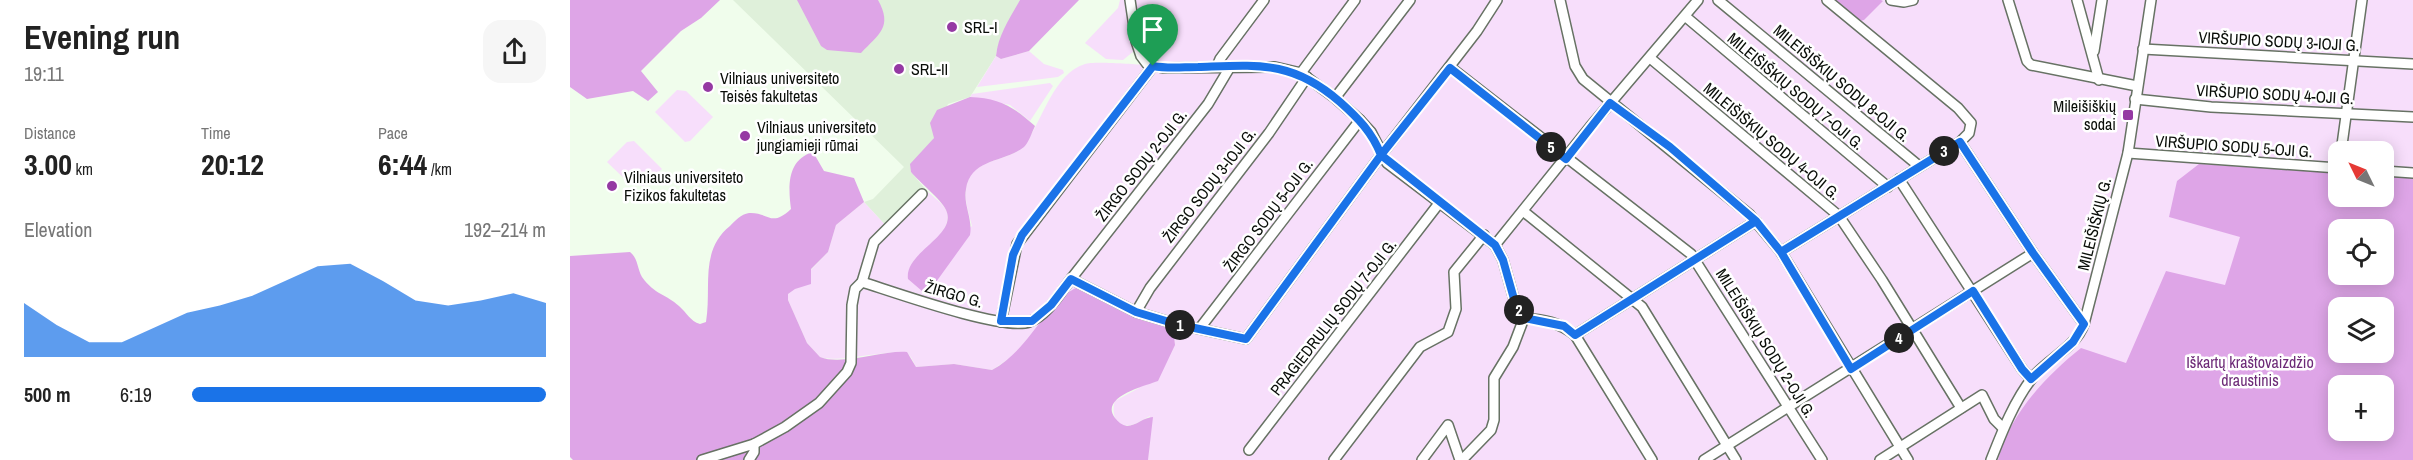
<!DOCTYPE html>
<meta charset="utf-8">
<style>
body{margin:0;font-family:"Archivo Narrow",sans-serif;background:#f6f6f6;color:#222;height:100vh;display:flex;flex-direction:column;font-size:22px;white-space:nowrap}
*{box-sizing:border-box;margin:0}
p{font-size:20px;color:#767676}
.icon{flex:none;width:33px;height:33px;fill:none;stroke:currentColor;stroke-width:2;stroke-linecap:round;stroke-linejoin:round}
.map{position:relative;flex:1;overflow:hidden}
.panel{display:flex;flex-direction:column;background:#fff;width:570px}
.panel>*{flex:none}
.needle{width:39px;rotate:313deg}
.controls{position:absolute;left:1758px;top:141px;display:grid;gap:12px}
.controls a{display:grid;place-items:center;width:66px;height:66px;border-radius:12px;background:#fff;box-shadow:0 3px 15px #0003;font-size:30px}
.pin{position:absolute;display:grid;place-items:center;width:51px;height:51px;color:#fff;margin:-62px -26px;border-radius:50% 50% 50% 0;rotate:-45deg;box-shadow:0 0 6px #0007}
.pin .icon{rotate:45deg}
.km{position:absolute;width:30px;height:30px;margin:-15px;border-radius:50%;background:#222;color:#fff;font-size:16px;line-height:30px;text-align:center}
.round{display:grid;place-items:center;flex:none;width:63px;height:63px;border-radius:18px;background:#f6f6f6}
.overview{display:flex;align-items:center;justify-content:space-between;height:102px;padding:0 24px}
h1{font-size:33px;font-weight:700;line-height:45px}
.figures{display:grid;grid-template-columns:repeat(3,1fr);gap:9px;height:102px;padding:6px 24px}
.figures div{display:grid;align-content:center}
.figures b{font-size:30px;font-weight:700}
.figures small{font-size:16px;font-weight:400}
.figures p{font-size:16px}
.chart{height:168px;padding:12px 24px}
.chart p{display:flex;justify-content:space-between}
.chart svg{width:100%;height:108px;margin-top:6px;fill:#1a73e8;opacity:.7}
ul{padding:0 24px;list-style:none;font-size:20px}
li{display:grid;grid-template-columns:96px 72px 1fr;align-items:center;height:45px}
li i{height:15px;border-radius:8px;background:#1a73e8}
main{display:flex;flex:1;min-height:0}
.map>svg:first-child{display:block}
</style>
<main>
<section class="panel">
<div class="overview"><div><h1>Evening run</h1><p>19:11</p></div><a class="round"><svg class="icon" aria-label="share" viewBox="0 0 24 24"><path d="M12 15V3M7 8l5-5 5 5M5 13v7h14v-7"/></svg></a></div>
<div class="figures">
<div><p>Distance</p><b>3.00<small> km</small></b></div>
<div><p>Time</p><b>20:12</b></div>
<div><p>Pace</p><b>6:44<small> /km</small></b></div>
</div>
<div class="chart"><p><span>Elevation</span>192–214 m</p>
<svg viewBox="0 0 160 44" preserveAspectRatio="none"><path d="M0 44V22L10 31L20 38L30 38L40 32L50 26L60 23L70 19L80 13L90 7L100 6L110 13L120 21L130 23L140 21L150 18L160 22V44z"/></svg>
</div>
<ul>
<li><b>500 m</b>6:19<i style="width:100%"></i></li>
</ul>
</section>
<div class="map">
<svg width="1843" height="460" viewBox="0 0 1843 460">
<rect width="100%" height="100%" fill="#f0fdec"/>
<!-- built -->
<path fill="#dff0da" d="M 163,0 L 450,0 L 427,49 L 426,56 L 400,97 L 378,104 L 364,138 L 341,172 L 357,191 L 319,229 L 294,202 L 303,199 L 334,167 Z"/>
<!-- green -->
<g fill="#f7defb" fill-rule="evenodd">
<path d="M 550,0 L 556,0 L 564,51 L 553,60 L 536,59 L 515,43 L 548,8 Z"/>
<path d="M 565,0 L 1843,0 L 1843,460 L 578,460 L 580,416 C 574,419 567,424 561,425 C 545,429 541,412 545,401 L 569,388 L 490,300 L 446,354 L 422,370 L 384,364 L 346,367 C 344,363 342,358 339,355 C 329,346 268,364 250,357 L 237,343 L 218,300 L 218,294 L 258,252 L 266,225 L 294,202 L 319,229 L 357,191 C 362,196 370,201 374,207 C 389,226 354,250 342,263 L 402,226 C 398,209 391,193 400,176 C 412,157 443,161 455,144 C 473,120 483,74 515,64 C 522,61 564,64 575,65 ZM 1768,152 L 1814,152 L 1814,196 L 1768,196 ZM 1768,230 L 1814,230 L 1814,274 L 1768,274 ZM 1768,308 L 1814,308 L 1814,352 L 1768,352 ZM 1768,386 L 1814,386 L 1814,430 L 1768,430 Z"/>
<path d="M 459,51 L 474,64 L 493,70 L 494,73 L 488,77 L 407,87 L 426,56 L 431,59 Z"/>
<path d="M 480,83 L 483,86 L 460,121 L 440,105 L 400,97 L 402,94 Z"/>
<path d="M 107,90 L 116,91 L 143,117 L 120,141 L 115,142 L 85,112 Z"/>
<path d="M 64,141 L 92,169 L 74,186 L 60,184 L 37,162 L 57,142 Z"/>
</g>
<!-- forest -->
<g fill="#dea5e7" fill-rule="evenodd">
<path d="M 0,0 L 150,0 L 131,18 L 111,31 L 71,71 L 88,92 L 78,101 L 63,91 L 17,99 L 0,87 Z"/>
<path d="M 227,0 L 308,0 C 323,27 309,34 291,53 L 257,50 L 251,46 Z"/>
<path d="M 450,0 L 509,0 L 459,51 L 431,59 L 426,56 C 428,35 440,18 450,0 Z"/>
<path d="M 1262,0 L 1311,0 L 1313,1 L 1294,20 L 1290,21 Z"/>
<path d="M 400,97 C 429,98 444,107 465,126 C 462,132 459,142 454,147 C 434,163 401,158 396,189 C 393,205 403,219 400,235 L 361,289 L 352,291 L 338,279 C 334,252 388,236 376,210 C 371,199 349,182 341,172 L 340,164 L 364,138 L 360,123 L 367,110 Z"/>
<path d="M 243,152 L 254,171 L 284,178 L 294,202 L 266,225 L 258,252 L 241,269 L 241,284 L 225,289 L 218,294 L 218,300 L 237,343 L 250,357 C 272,366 313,350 337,352 L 346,367 L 384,364 L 422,370 C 460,350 475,302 508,287 L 554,311 L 603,329 L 605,345 L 588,381 C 575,386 529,397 545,418 C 548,422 552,425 557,426 C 566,426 574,417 583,417 L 578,460 L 3,460 L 0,457 L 0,256 L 60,252 C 68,258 67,268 72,277 C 85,295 96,294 109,306 C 117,313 120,321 130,324 L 136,322 C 142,287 129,251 160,226 C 165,221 171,214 179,213 C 199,212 201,228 221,209 C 218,186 217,160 243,152 Z"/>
<path d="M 1629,164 L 1768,173 L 1768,196 L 1814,196 L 1814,175 L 1843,177 L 1843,460 L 1428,460 C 1439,415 1476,376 1511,348 L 1556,363 L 1596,271 L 1655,285 L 1670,237 L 1599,217 L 1607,181 ZM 1768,230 L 1814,230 L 1814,274 L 1768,274 ZM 1768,308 L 1814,308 L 1814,352 L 1768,352 ZM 1768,386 L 1814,386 L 1814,430 L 1768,430 Z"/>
</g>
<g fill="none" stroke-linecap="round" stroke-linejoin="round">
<defs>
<g id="minor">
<path d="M 560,0 L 566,41 L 571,56 L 577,64 L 593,68 L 705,67 L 731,73 L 765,98 L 790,120 L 801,132 L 817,163 L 925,245 L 933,260 L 944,299 L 954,318 C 974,320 989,322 1005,335 L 1082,460"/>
<path d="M 990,0 L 1005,66 L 1013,79 L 1180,215 L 1211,252"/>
<path d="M 1148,0 L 1349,166"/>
<path d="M 1257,0 L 1388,108 L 1401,123 L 1399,133 L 1390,142 L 1211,252 L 1338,460"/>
<path d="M 1321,0 L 1334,2 L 1343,0"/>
<path d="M 1438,0 L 1457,61 L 1461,65 L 1567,86"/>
<path d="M 1507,0 L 1529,80"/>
<path d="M 1116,17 L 1318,187"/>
<path d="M 1573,49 L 1843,64"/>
<path d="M 1524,51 L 1532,0"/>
<path d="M 1080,58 L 1269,216 L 1312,280 L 1391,408"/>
<path d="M 647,66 L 650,59 L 694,0"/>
<path d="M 880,67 L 1121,254 L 1252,460"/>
<path d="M 731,73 L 785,0"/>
<path d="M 765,98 L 840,0"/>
<path d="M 1565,99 L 1641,107 L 1843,117"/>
<path d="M 1390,142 L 1463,253"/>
<path d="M 1771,152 L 1792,0"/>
<path d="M 1558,153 L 1768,168"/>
<path d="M 1814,171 L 1843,173"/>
<path d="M 1329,179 L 1452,369 L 1461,379"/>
<path d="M 953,211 L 1072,307 L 1166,460"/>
<path d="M 925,245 L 1020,127 L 1128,0"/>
<path d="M 501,279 L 638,104 L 660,67"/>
<path d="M 292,282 L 304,242 L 352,194"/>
<path d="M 566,312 L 580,288 L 699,133 L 737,77"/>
<path d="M 431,322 L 447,244 L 583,66"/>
<path d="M 630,328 L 790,120"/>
<path d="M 1005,335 L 1186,221"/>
<path d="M 679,450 L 870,202"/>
<path d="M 132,460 L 184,444 L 215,427 L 249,403 L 277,372 L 281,363 L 282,305 L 285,289 L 292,282 C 324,292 433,331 459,322 C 477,316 490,293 501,279 L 566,312 L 606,324 L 676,339 L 811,155 L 907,31 L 927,0"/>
<path d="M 179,460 L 184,452 L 184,444"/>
<path d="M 764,460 L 850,347 L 878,332 L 886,309 L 884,272 L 914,235"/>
<path d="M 852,460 L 878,425 L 890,460"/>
<path d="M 892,460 L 921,430 L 924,420 L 924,378 L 943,347 L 954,318"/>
<path d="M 1134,460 L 1463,253 L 1514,324"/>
<path d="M 1310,460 L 1412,395 L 1424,419 L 1433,428"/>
<path d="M 1421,460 C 1432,432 1444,401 1463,377 C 1479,358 1506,347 1514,324 L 1558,153 L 1581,0"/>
</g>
</defs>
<!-- minor casing -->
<use href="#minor" stroke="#677264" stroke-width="12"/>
<!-- minor -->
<use href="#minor" stroke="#fff" stroke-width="9"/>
</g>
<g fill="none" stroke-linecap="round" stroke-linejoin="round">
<defs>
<path id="route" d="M 583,66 L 452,235 L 443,255 L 431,321 L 462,321 L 481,305 L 501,279 L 566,312 L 606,324 L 676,339 L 811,155 L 925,245 L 933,260 L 944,299 L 954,318 L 994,326 L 1005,335 L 1186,221 L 1211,252 L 1390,142 L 1463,253 L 1514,324 L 1503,342 L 1461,379 L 1452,369 L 1403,291 L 1281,369 L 1211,252 L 1186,221 L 1100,147 L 1040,103 L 996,159 L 880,68 L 811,155 C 802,132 788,118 770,102 C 722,60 688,65 628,67 C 613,67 598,69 583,66"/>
</defs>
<!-- route casing -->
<use href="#route" stroke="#fff" stroke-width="12"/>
<!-- route -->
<use href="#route" stroke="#1a73e8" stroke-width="8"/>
</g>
<!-- markers -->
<g fill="#9539a3" stroke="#fff" stroke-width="2">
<circle cx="382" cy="27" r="6"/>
<circle cx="329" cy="69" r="6"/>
<circle cx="138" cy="87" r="6"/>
<rect x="1552" y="109" width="12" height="12" rx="3"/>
<circle cx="175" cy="136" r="6"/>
<circle cx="42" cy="186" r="6"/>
</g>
<g text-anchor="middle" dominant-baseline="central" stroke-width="5" stroke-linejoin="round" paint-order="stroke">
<!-- poi labels -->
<g font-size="16" fill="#090d08" stroke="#fff" text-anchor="start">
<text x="394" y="27">SRL-I</text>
<text x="341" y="69">SRL-II</text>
<text x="150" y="78">Vilniaus universiteto<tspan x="150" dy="18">Teisės fakultetas</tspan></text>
<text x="1546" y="106" text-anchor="end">Mileišiškių<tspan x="1546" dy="18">sodai</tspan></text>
<text x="187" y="127">Vilniaus universiteto<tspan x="187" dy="18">jungiamieji rūmai</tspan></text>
<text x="54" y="177">Vilniaus universiteto<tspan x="54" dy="18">Fizikos fakultetas</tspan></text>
</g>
<!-- street labels -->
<g font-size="16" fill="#090d08" stroke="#fff">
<text transform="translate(1709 41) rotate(3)">VIRŠUPIO SODŲ 3-IOJI G.</text>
<text transform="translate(1272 83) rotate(40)">MILEIŠIŠKIŲ SODŲ 8-OJI G.</text>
<text transform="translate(1226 91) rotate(40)">MILEIŠIŠKIŲ SODŲ 7-OJI G.</text>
<text transform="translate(1705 94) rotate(3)">VIRŠUPIO SODŲ 4-OJI G.</text>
<text transform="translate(1202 141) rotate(40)">MILEIŠIŠKIŲ SODŲ 4-OJI G.</text>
<text transform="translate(1664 146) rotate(4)">VIRŠUPIO SODŲ 5-OJI G.</text>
<text transform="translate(571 165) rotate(-52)">ŽIRGO SODŲ 2-OJI G.</text>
<text transform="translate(639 185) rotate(-52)">ŽIRGO SODŲ 3-IOJI G.</text>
<text transform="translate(698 215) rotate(-53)">ŽIRGO SODŲ 5-OJI G.</text>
<text transform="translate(1524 224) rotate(-76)">MILEIŠIŠKIŲ G.</text>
<text transform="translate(384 294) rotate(16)">ŽIRGO G.</text>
<text transform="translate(763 317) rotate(-52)">PRAGIEDRULIŲ SODŲ 7-OJI G.</text>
<text transform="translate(1196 343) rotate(58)">MILEIŠIŠKIŲ SODŲ 2-OJI G.</text>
</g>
<!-- park labels -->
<g font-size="16" fill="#6d2a77" stroke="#fff">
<text x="1680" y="362">Iškartų kraštovaizdžio<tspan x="1680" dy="18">draustinis</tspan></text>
</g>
</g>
</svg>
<div class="controls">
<a><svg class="needle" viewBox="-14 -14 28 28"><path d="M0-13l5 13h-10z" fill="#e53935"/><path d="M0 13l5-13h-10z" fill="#767676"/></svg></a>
<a><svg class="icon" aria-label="locate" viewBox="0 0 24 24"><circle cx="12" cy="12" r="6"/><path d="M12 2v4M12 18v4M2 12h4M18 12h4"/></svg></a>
<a><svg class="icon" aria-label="layers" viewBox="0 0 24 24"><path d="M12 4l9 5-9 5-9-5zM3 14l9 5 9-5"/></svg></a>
<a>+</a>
</div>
<div class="pin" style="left:583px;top:66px;background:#1e9e55"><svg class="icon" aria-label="arrive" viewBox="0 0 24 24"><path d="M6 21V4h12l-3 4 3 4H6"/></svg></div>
<b class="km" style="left:610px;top:325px">1</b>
<b class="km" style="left:949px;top:310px">2</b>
<b class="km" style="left:1374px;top:151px">3</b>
<b class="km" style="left:1329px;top:338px">4</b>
<b class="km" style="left:981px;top:147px">5</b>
</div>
</main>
